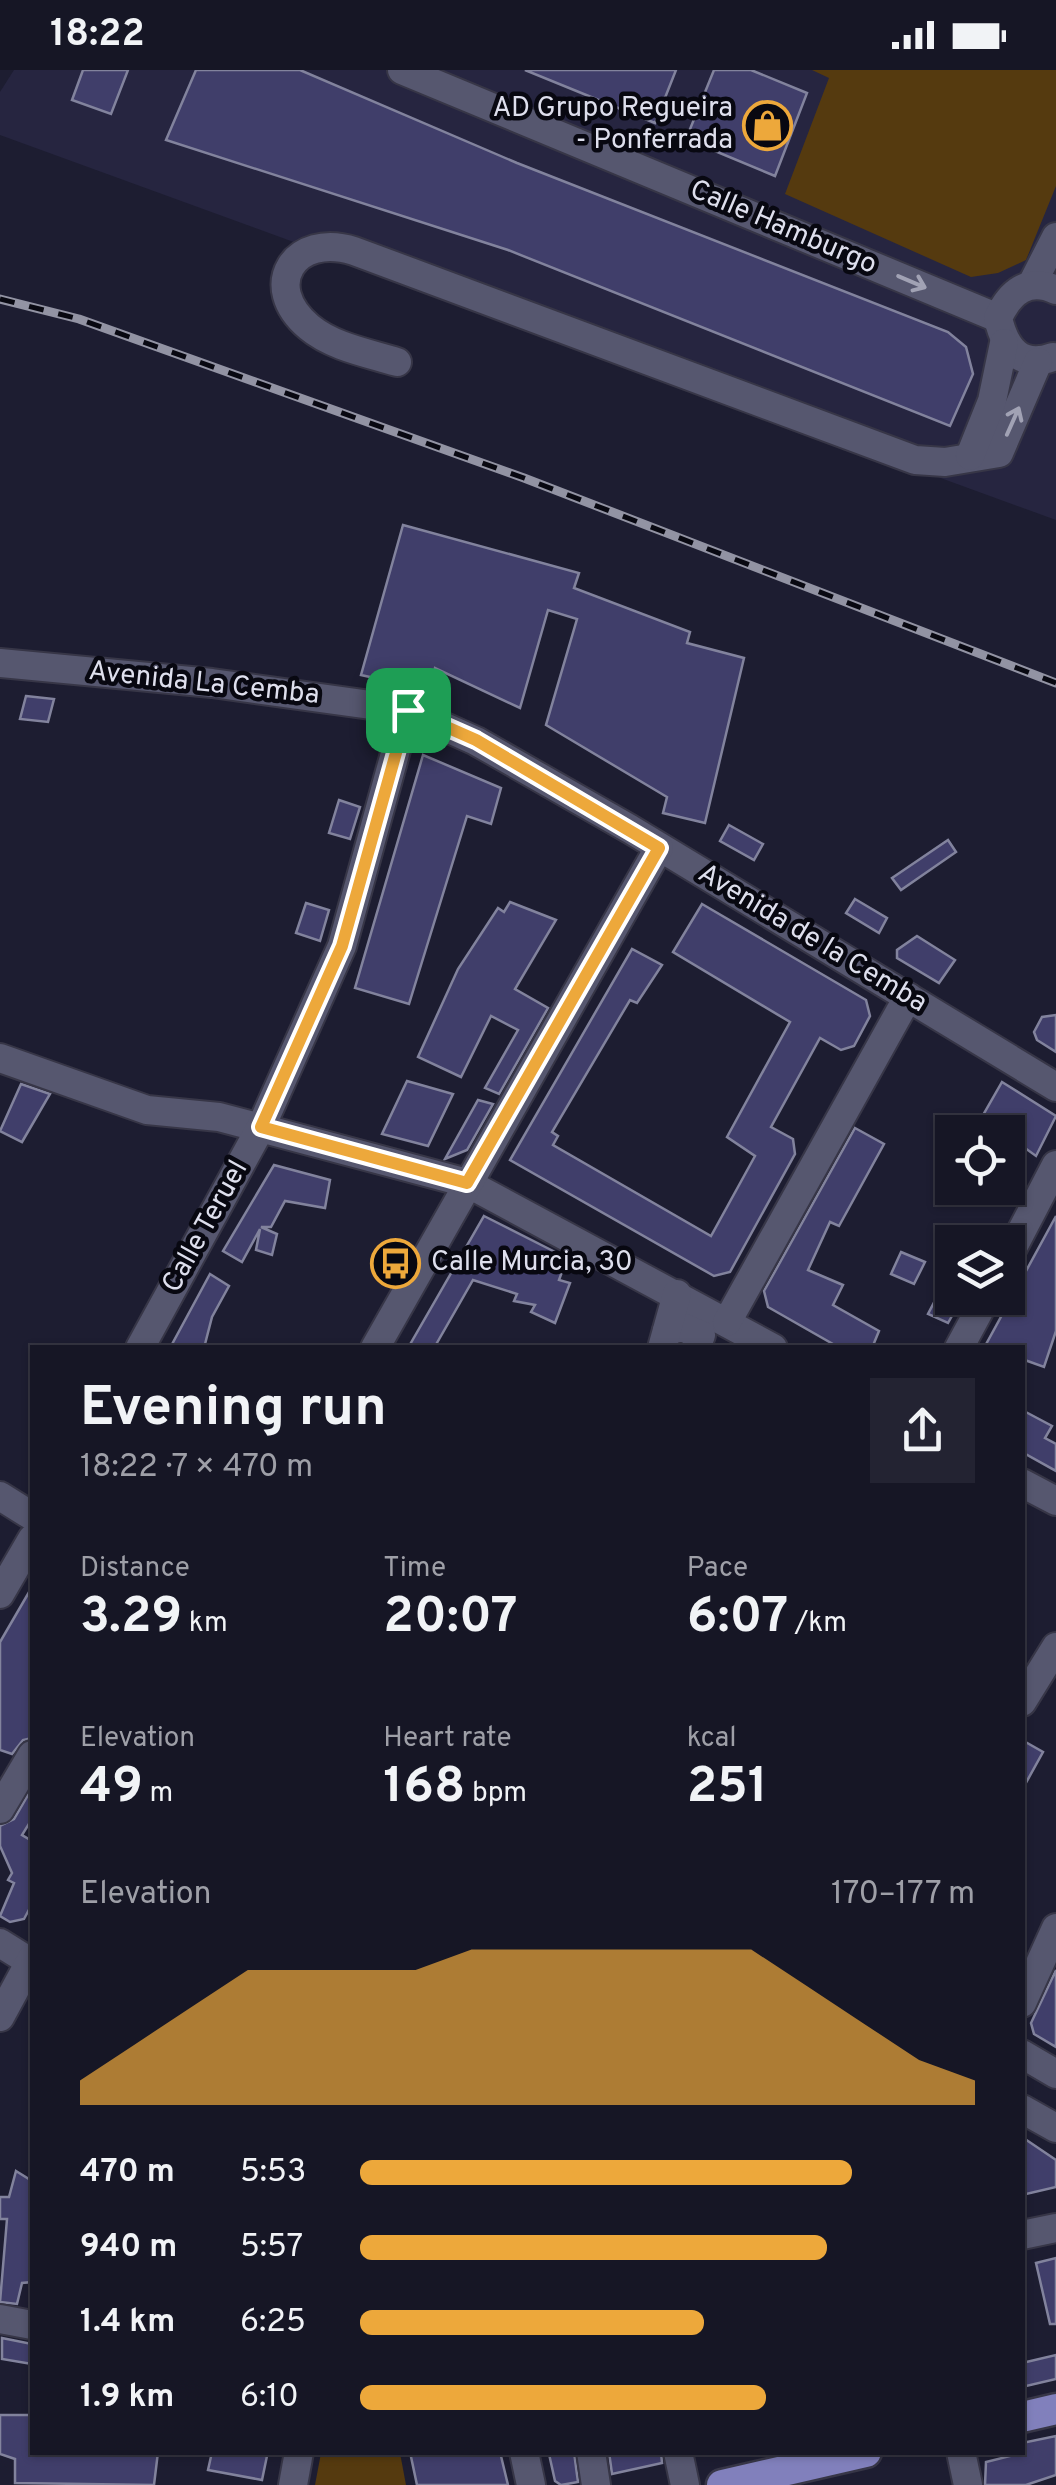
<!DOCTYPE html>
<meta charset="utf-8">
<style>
body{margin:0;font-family:Overpass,sans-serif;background:#232332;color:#f1f3f6;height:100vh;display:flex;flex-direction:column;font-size:38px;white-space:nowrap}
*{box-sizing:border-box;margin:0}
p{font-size:32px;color:#9e9fa7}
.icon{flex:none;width:55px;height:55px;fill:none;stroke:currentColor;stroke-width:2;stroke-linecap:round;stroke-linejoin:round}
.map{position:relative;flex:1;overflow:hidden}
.side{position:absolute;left:30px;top:1275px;width:995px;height:1110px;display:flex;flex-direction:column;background:#161625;border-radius:0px;box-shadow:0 2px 8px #0004,0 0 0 2px #353542}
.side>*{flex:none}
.controls{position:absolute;left:935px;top:1045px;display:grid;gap:20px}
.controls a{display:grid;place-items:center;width:90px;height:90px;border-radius:0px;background:#161625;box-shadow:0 2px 8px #0004,0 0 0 2px #353542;font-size:50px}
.pin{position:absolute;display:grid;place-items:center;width:85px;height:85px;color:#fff;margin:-42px;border-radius:20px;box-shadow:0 5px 15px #0006}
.round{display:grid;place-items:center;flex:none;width:105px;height:105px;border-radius:0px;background:#232332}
.head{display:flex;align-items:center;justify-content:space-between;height:170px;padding:0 50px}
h1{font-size:55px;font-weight:700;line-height:75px}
.figures{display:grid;grid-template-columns:repeat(3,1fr);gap:15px;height:170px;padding:10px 50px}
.figures div{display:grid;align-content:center}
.figures b{font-size:50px;font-weight:700}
.figures small{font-size:28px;font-weight:400}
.figures p{font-size:28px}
.chart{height:280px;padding:20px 50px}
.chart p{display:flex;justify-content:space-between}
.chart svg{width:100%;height:180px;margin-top:10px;fill:#eda83b;opacity:.7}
ul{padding:0 50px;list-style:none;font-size:32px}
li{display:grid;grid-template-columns:160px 120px 1fr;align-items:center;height:75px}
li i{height:25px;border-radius:12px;background:#eda83b}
.status{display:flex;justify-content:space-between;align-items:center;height:70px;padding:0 50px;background:#161625;direction:ltr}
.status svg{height:28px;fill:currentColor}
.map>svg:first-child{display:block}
</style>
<div class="status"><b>18:22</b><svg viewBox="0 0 49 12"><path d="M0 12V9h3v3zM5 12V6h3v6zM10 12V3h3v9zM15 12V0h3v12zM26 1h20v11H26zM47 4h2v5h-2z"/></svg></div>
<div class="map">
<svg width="1056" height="2415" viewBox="0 0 1056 2415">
<rect width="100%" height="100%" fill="#1d1d31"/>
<!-- built -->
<path fill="#262540" d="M 14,0 L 1056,0 L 1056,450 L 0,65 L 0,22 Z"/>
<!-- green -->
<g fill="#553a0f">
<path d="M 812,0 L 1056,0 L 1056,116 L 1026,190 L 998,203 L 971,207 L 785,124 L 829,8 Z"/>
<path d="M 321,2383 L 400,2383 L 406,2415 L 315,2415 Z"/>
</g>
<!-- building -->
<g fill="#403e6a" stroke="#82839d" stroke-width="2.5">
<path d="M 83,0 L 128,0 L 111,44 L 72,30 Z"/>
<path d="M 196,0 L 300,0 L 517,93 L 948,262 L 966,277 L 973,304 L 950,356 L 508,180 L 166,70 Z"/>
<path d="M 525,0 L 676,0 L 655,53 Z"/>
<path d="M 714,0 L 751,0 L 807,23 L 775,106 L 686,69 Z"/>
<path d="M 403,455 L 579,503 L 574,518 L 690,562 L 687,573 L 744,588 L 705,753 L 663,743 L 667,727 L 546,655 L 577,549 L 548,540 L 520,638 L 435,598 L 429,620 L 361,605 Z"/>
<path d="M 26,626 L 54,629 L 48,652 L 20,649 Z"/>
<path d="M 423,685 L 501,718 L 491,754 L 467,746 L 409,934 L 355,918 Z"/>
<path d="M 339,730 L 360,737 L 350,769 L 329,763 Z"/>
<path d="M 729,755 L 763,774 L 754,790 L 720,771 Z"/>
<path d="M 948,770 L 956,782 L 901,820 L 892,808 Z"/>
<path d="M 855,829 L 887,848 L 879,863 L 846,843 Z"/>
<path d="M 510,832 L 556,850 L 515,919 L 548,938 L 499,1024 L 485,1018 L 518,960 L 491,946 L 461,1007 L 418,987 L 458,899 L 498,838 L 504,842 Z"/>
<path d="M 306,833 L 329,840 L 320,871 L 296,863 Z"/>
<path d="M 702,834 L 866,930 L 870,946 L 854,976 L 841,980 L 820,968 L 771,1057 L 793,1069 L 795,1084 L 730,1202 L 714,1206 L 510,1090 L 632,879 L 662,895 L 637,933 L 630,930 L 552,1062 L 558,1066 L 553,1075 L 711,1166 L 755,1086 L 727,1067 L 790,952 L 673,882 Z"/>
<path d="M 917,866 L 955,890 L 939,913 L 897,888 L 897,880 Z"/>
<path d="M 1056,945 L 1056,982 L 1037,970 L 1034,962 L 1042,947 Z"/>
<path d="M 407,1011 L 453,1024 L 428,1076 L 382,1064 Z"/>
<path d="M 1002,1012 L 1056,1046 L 1036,1086 L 982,1047 Z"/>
<path d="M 21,1014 L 50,1024 L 22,1072 L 0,1061 Z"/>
<path d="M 478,1030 L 493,1034 L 467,1080 L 445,1089 Z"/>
<path d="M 855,1058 L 884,1074 L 839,1156 L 830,1152 L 808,1200 L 843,1215 L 833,1235 L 879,1261 L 872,1278 L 840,1278 L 768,1237 L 764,1221 Z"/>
<path d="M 274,1095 L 330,1110 L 325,1138 L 285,1131 L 271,1157 L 261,1157 L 277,1164 L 272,1185 L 256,1180 L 260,1159 L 242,1192 L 223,1181 Z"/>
<path d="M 484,1146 L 567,1188 L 559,1210 L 570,1213 L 555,1253 L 531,1242 L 535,1235 L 514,1231 L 517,1224 L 473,1210 L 434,1278 L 408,1278 Z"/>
<path d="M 1056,1146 L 1056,1261 L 1044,1297 L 1022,1289 L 1022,1278 L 984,1278 Z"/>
<path d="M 901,1182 L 925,1192 L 914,1214 L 891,1204 Z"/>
<path d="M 952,1198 L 952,1228 L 962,1228 L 948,1253 L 928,1244 Z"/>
<path d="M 210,1204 L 229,1216 L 212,1247 L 204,1278 L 170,1278 Z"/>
<path d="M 1022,1340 L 1052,1356 L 1045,1368 L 1056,1374 L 1056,1401 L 1022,1382 Z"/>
<path d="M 32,1517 L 32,1668 L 23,1670 L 12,1684 L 0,1680 L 0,1572 Z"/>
<path d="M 1022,1670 L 1043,1682 L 1022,1720 Z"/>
<path d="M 32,1718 L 32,1749 L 22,1765 L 32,1771 L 32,1834 L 24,1849 L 10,1852 L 0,1846 L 14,1813 L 8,1810 L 12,1803 L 0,1776 L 0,1756 L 14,1749 Z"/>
<path d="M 1056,1900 L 1056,1977 L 1034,1964 L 1031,1953 Z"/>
<path d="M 1022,2067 L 1056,2090 L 1056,2117 L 1022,2125 Z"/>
<path d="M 16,2101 L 32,2111 L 32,2212 L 22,2213 L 17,2234 L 0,2232 L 7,2149 L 0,2149 L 0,2127 L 9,2127 Z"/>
<path d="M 1056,2188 L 1056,2254 L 1050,2254 L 1036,2193 Z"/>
<path d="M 2,2268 L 32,2274 L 32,2294 L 2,2289 Z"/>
<path d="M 1056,2285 L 1056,2309 L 1022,2317 L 1022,2293 Z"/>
<path d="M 0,2345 L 32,2345 L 32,2382 L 158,2382 L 154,2415 L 15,2413 L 15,2389 L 0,2384 Z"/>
<path d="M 1056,2366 L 1056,2405 L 1026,2415 L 985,2415 L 986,2392 L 1022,2383 L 1022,2373 Z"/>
<path d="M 212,2382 L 267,2386 L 262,2410 L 208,2400 Z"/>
<path d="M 410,2382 L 500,2382 L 508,2415 L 417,2415 Z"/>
<path d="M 558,2382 L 574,2382 L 578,2412 L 561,2415 L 555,2411 L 549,2384 Z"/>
<path d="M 609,2382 L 661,2382 L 662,2393 L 612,2404 Z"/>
</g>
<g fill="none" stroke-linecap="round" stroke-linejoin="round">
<defs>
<g id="minor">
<path d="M 402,0 L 998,248"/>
<path d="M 1032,214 L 1056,167"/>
<path d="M 1053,287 C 1020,299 1005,278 998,248 C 1010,222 1028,207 1056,220"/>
<path d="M 397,292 C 368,283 333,277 309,257 C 260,216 294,162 354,181 L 915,390 L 945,392 L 999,383 L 1038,292"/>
<path d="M 970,386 L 992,331 L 1004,273"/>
<path d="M 0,593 L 212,613 L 407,640 L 476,671 L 630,759 L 1056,1017"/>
<path d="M 0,988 L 147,1040 L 219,1047 L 467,1113 L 773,1278"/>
<path d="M 1008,1187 L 1056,1095"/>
<path d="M 727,1252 L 908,927"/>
<path d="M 667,1261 L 682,1257 L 701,1265 L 696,1278"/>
<path d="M 140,1278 L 261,1057 L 342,876 L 407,640"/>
<path d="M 375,1278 L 659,778"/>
<path d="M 662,1278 L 677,1224"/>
<path d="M 959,1278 L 986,1228"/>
<path d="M 1022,1413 L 1056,1431"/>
<path d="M 0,1426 L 32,1446"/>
<path d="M 0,1524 L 32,1469"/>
<path d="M 1022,1632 L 1056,1577"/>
<path d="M 0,1739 L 32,1685"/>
<path d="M 0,1873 L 32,1893"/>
<path d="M 1022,1933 L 1056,1858"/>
<path d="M 0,1947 L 32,1888"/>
<path d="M 1022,1984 L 1056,2004"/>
<path d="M 1022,2039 L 1056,2058"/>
<path d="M 1022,2165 L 1056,2158"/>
<path d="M 0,2249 L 32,2255"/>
<path d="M 524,2382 L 531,2415"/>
<path d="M 591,2382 L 596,2415"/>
<path d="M 678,2382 L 685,2415"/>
<path d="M 961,2382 L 968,2415"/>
<path d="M 293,2415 L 299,2382"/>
</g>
<g id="major">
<path d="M 1022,2347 L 1056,2339"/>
<path d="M 722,2415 L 866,2382"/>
</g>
</defs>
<!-- minor casing -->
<use href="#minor" stroke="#373647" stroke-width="32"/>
<!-- major casing -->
<use href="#major" stroke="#373647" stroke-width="35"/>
<!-- minor -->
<use href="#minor" stroke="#56576f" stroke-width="28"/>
<!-- major -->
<use href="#major" stroke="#8180bc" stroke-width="30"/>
<defs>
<path id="rail" d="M 0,229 L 79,249 L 524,408 L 1056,613"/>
</defs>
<!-- rail casing -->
<use href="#rail" stroke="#9293a3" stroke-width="9"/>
<!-- rail -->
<use href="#rail" stroke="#080811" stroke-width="5" stroke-dasharray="15" stroke-linecap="butt"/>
</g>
<!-- one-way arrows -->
<defs><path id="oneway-shaft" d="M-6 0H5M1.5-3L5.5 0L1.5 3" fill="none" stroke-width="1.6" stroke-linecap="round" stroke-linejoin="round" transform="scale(2.5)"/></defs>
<g stroke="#a1a2b4">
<use href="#oneway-shaft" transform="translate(912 212) rotate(23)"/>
<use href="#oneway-shaft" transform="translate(1013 351) rotate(-66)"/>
</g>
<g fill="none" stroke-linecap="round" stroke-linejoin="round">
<defs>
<path id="route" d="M 408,640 L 476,670 L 659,778 L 467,1113 L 261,1057 L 342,876 Z"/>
</defs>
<!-- route casing -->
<use href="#route" stroke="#fff" stroke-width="20"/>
<!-- route -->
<use href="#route" stroke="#eda83b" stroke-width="12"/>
</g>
<!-- icons -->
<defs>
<symbol id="shop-ring" viewBox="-11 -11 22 22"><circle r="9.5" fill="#080811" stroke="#eda83b" stroke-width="1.5"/><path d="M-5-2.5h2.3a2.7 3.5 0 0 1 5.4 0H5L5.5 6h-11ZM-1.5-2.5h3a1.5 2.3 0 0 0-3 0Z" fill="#eda83b"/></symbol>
<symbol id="bus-ring" viewBox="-11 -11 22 22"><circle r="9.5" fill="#080811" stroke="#eda83b" stroke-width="1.5"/><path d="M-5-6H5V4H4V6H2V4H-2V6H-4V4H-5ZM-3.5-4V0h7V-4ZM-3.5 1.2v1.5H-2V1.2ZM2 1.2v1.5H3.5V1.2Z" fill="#eda83b"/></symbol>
</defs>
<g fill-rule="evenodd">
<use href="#shop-ring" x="740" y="28" width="55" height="55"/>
<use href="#bus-ring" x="368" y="1166" width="55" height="55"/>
</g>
<g text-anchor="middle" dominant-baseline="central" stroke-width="9" stroke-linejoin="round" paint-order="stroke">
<!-- poi labels -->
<g font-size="28" fill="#dedfed" stroke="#080811" text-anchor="end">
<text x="733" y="39">AD Grupo Regueira<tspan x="733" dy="32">- Ponferrada</tspan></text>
<text x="431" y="1193" text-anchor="start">Calle Murcia, 30</text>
</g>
<!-- street labels -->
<g font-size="28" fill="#dedfed" stroke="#080811">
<text transform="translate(783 158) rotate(23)">Calle Hamburgo</text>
<text transform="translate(204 614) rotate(6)">Avenida La Cemba</text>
<text transform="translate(812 869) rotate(31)">Avenida de la Cemba</text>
<text transform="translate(206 1157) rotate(-61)">Calle Teruel</text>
</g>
</g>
</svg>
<div class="controls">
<a><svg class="icon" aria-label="locate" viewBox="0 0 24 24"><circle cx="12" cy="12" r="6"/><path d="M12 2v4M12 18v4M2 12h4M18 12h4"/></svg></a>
<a><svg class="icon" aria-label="layers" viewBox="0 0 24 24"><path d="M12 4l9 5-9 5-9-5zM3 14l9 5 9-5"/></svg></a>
</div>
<div class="pin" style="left:408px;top:640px;background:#1e9e55"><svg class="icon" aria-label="arrive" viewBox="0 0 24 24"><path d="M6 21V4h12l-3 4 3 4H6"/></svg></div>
<section class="side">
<div class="head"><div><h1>Evening run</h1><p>18:22 · 7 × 470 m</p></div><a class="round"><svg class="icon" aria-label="share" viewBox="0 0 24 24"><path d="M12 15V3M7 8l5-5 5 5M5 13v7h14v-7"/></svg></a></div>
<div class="figures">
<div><p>Distance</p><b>3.29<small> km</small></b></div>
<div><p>Time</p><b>20:07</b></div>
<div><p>Pace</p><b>6:07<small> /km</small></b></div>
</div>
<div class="figures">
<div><p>Elevation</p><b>49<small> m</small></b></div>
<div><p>Heart rate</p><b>168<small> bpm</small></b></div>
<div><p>kcal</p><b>251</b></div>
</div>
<div class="chart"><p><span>Elevation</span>170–177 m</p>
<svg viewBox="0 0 160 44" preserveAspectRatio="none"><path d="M0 44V38L10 29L20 20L30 11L40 11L50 11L60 11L70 6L80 6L90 6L100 6L110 6L120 6L130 15L140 24L150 33L160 38V44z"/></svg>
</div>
<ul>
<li><b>470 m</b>5:53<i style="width:80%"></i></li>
<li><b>940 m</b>5:57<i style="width:76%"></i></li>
<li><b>1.4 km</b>6:25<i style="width:56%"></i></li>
<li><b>1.9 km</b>6:10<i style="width:66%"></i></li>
</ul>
</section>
</div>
